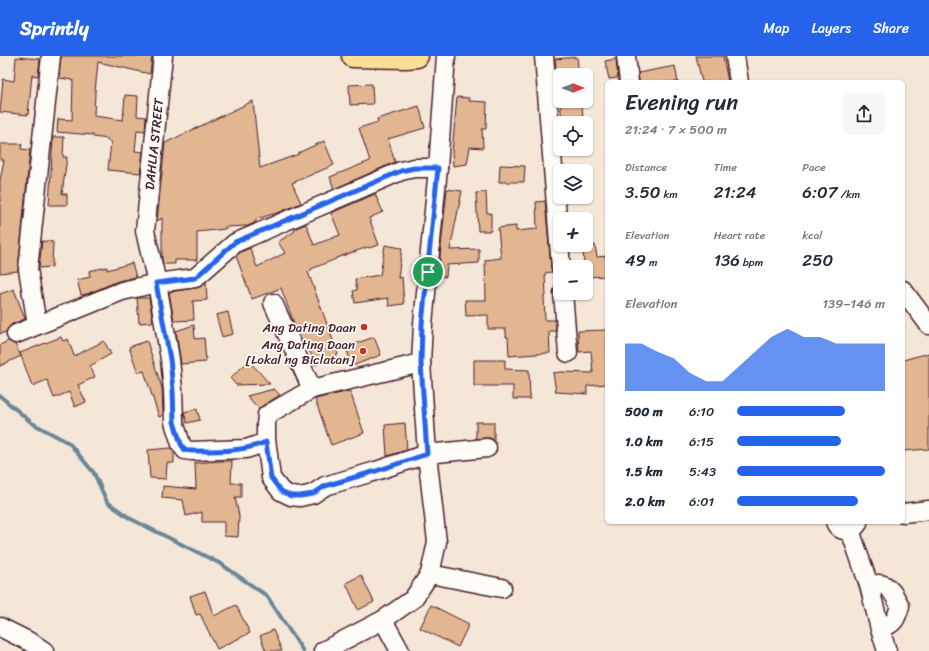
<!DOCTYPE html>
<meta charset="utf-8">
<style>
body{margin:0;font-family:Sriracha,sans-serif;background:#f6f6f7;color:#1f2937;height:100vh;display:flex;flex-direction:column;font-size:15px;white-space:nowrap}
*{box-sizing:border-box;margin:0}
p{font-size:13px;color:#747a83}
.icon{flex:none;width:22px;height:22px;fill:none;stroke:currentColor;stroke-width:2;stroke-linecap:round;stroke-linejoin:round}
.map{position:relative;flex:1;overflow:hidden}
.panel{position:absolute;left:605px;top:24px;width:300px;height:444px;display:flex;flex-direction:column;background:#fff;border-radius:6px;box-shadow:0 1px 3px #0004}
.panel>*{flex:none}
.needle{width:26px;rotate:90deg}
.fabs{position:absolute;left:553px;top:12px;display:grid;gap:8px}
.fabs a{display:grid;place-items:center;width:40px;height:40px;border-radius:6px;background:#fff;box-shadow:0 1px 3px #0004;font-size:20px}
.pin{position:absolute;display:grid;place-items:center;width:34px;height:34px;color:#fff;margin:-17px;border:2px solid #fff;border-radius:50%;box-shadow:0 1px 4px #0007}
.round{display:grid;place-items:center;flex:none;width:42px;height:42px;border-radius:6px;background:#f6f6f7}
.headline{display:flex;align-items:center;justify-content:space-between;height:68px;padding:0 20px}
h1{font-size:22px;font-weight:600;line-height:30px}
.metrics{display:grid;grid-template-columns:repeat(3,1fr);gap:6px;height:68px;padding:4px 20px}
.metrics div{display:grid;align-content:center}
.metrics b{font-size:17px;font-weight:600}
.metrics small{font-size:11px;font-weight:400}
.metrics p{font-size:11px}
.chart{height:112px;padding:8px 20px}
.chart p{display:flex;justify-content:space-between}
.chart svg{width:100%;height:72px;margin-top:4px;fill:#2563eb;opacity:.7}
ul{padding:0 20px;list-style:none;font-size:13px}
li{display:grid;grid-template-columns:64px 48px 1fr;align-items:center;height:30px}
li i{height:10px;border-radius:5px;background:#2563eb}
header{display:flex;align-items:center;gap:24px;box-sizing:border-box;height:56px;padding:0 20px;background:#2563eb;color:#fff}
header strong{font-size:19px}
nav{display:flex;gap:22px;margin-inline-start:auto;font-size:14px}
.map>svg:first-child{display:block}
</style>
<header>
<strong>Sprintly</strong>
<nav><a>Map</a><a>Layers</a><a>Share</a></nav>
</header>
<div class="map">
<svg width="929" height="595" viewBox="0 0 929 595">
<rect width="100%" height="100%" fill="#f5e7d8"/>
<filter id="ink" filterUnits="userSpaceOnUse"><feTurbulence type="fractalNoise" baseFrequency=".025" numOctaves="2"/><feDisplacementMap in="SourceGraphic" scale="8" xChannelSelector="R" yChannelSelector="G"/><feConvolveMatrix kernelMatrix="1 2 1 2 8 2 1 2 1" color-interpolation-filters="sRGB"/></filter>
<g filter="url(#ink)">
<g fill="none" stroke-linecap="round" stroke-linejoin="round">
<!-- stream -->
<path stroke="#6a8798" stroke-width="4" d="M 0,340 L 32,367 L 69,387 L 94,417 L 107,446 L 131,463 L 221,508 L 267,540 L 303,595"/>
</g>
<!-- building -->
<g fill="#e1b691" stroke="#4a1f2b">
<path d="M 61,0 L 152,0 L 150,18 L 98,6 L 95,36 L 94,60 L 123,64 L 125,39 L 138,40 L 137,60 L 146,61 L 145,75 L 137,74 L 135,95 L 143,96 L 140,117 L 108,114 L 111,86 L 107,85 L 108,83 L 93,81 L 93,79 L 57,76 L 58,63 L 72,64 L 73,24 L 59,22 Z"/>
<path d="M 696,0 L 723,0 L 728,26 L 702,26 Z"/>
<path d="M 16,1 L 40,3 L 38,20 L 32,19 L 28,59 L 0,56 L 3,23 L 14,25 Z"/>
<path d="M 577,1 L 579,19 L 557,19 L 555,3 Z"/>
<path d="M 616,3 L 618,22 L 609,23 L 605,5 Z"/>
<path d="M 675,10 L 678,26 L 639,26 L 638,17 Z"/>
<path d="M 372,28 L 373,48 L 350,49 L 349,29 Z"/>
<path d="M 457,41 L 469,42 L 469,45 L 487,46 L 486,73 L 482,73 L 483,92 L 470,91 L 467,108 L 453,110 L 452,96 Z"/>
<path d="M 253,45 L 260,112 L 299,98 L 298,97 L 324,85 L 334,109 L 292,127 L 301,147 L 280,156 L 256,163 L 256,166 L 248,170 L 225,171 L 225,173 L 197,176 L 197,204 L 175,204 L 175,208 L 163,208 L 162,203 L 162,162 L 157,165 L 165,87 Z"/>
<path d="M 560,45 L 581,45 L 584,67 L 562,67 Z"/>
<path d="M 419,50 L 425,72 L 388,83 L 395,106 L 334,133 L 330,121 L 370,105 L 359,72 L 378,66 L 377,63 Z"/>
<path d="M 53,81 L 64,81 L 63,101 L 67,101 L 62,138 L 67,138 L 67,149 L 49,149 Z"/>
<path d="M 0,88 L 22,88 L 21,93 L 30,94 L 18,215 L 0,217 L 0,124 L 4,104 L 0,104 Z"/>
<path d="M 500,109 L 525,110 L 524,126 L 499,126 Z"/>
<path d="M 447,133 L 462,135 L 450,194 L 479,193 L 479,207 L 447,209 L 446,221 L 438,220 Z"/>
<path d="M 486,136 L 487,157 L 491,157 L 491,175 L 478,175 L 476,137 Z"/>
<path d="M 375,138 L 383,156 L 369,162 L 379,189 L 369,192 L 368,191 L 336,202 L 336,203 L 311,213 L 311,215 L 308,216 L 338,298 L 316,309 L 306,287 L 303,288 L 295,270 L 281,232 L 252,243 L 236,200 L 241,196 L 250,192 L 257,211 L 285,197 L 278,186 L 295,175 L 294,173 L 306,168 L 314,189 L 340,179 L 331,157 Z"/>
<path d="M 545,145 L 551,212 L 552,216 L 545,217 L 546,240 L 544,240 L 545,264 L 555,264 L 556,275 L 549,275 L 550,297 L 509,300 L 508,281 L 506,281 L 506,273 L 488,273 L 488,259 L 466,260 L 465,244 L 486,244 L 485,204 L 501,202 L 498,172 L 516,170 L 516,175 L 537,173 L 536,146 Z"/>
<path d="M 42,185 L 53,186 L 52,211 L 39,212 Z"/>
<path d="M 385,189 L 402,192 L 398,222 L 402,221 L 404,248 L 389,250 L 388,242 L 355,247 L 353,235 L 357,234 L 355,223 L 380,219 Z"/>
<path d="M 583,189 L 595,189 L 597,201 L 607,200 L 607,220 L 586,221 L 586,211 L 584,211 Z"/>
<path d="M 132,207 L 136,221 L 118,225 L 87,238 L 81,239 L 77,224 L 90,221 L 89,215 L 107,211 L 107,214 Z"/>
<path d="M 206,226 L 207,244 L 193,245 L 194,264 L 174,265 L 169,236 L 196,232 L 202,230 Z"/>
<path d="M 14,233 L 25,263 L 12,268 L 8,272 L 6,276 L 0,278 L 0,238 Z"/>
<path d="M 137,242 L 149,242 L 153,266 L 139,267 Z"/>
<path d="M 228,256 L 233,278 L 222,281 L 216,259 Z"/>
<path d="M 194,269 L 195,283 L 204,282 L 206,306 L 181,308 L 176,275 Z"/>
<path d="M 607,274 L 607,328 L 587,330 L 587,338 L 556,336 L 553,317 L 560,316 L 593,317 L 591,295 L 579,296 L 578,275 Z"/>
<path d="M 61,281 L 63,285 L 68,283 L 74,300 L 104,285 L 111,298 L 90,310 L 95,321 L 78,329 L 86,346 L 75,351 L 69,336 L 54,342 L 47,324 L 32,330 L 20,297 Z"/>
<path d="M 374,281 L 381,299 L 352,310 L 346,291 Z"/>
<path d="M 8,285 L 15,288 L 21,300 L 0,310 L 0,289 Z"/>
<path d="M 147,285 L 162,332 L 163,359 L 159,361 L 144,315 L 138,317 L 129,291 Z"/>
<path d="M 929,297 L 929,393 L 903,395 L 903,304 Z"/>
<path d="M 474,304 L 505,304 L 505,313 L 529,314 L 530,343 L 513,343 L 513,330 L 474,330 Z"/>
<path d="M 249,305 L 270,328 L 236,329 L 230,322 Z"/>
<path d="M 274,333 L 280,339 L 262,350 L 259,353 L 247,340 Z"/>
<path d="M 350,335 L 364,377 L 331,389 L 315,343 Z"/>
<path d="M 197,353 L 200,364 L 187,367 L 184,356 Z"/>
<path d="M 476,366 L 494,366 L 494,385 L 491,382 L 486,382 L 476,383 Z"/>
<path d="M 405,367 L 407,394 L 387,400 L 385,369 Z"/>
<path d="M 171,392 L 174,396 L 174,407 L 167,407 L 166,423 L 150,422 L 148,394 Z"/>
<path d="M 220,405 L 232,405 L 231,427 L 241,427 L 241,441 L 235,441 L 239,460 L 238,481 L 224,480 L 224,466 L 202,466 L 202,456 L 186,460 L 183,444 L 162,442 L 163,430 L 196,433 L 195,407 Z"/>
<path d="M 361,519 L 374,546 L 358,554 L 346,527 Z"/>
<path d="M 205,535 L 214,560 L 236,549 L 250,577 L 217,593 L 200,558 L 196,559 L 190,540 Z"/>
<path d="M 431,549 L 469,568 L 458,591 L 420,572 Z"/>
<path d="M 273,574 L 282,595 L 266,595 L 260,580 Z"/>
</g>
<g fill="none" stroke-linecap="round" stroke-linejoin="round">
<defs>
<g id="minor">
<path d="M 163,0 L 145,175 L 157,227 L 170,303 L 173,334 L 174,366 L 181,388 L 185,394 L 191,395 L 246,393 L 255,390 L 266,386"/>
<path d="M 544,0 L 561,211"/>
<path d="M 626,0 L 629,26"/>
<path d="M 735,0 L 739,26"/>
<path d="M 903,234 L 929,269"/>
<path d="M 563,237 L 568,297"/>
<path d="M 273,247 L 312,333"/>
<path d="M 37,269 L 28,213 L 51,0"/>
<path d="M 16,278 L 122,235 L 157,227 L 195,222 L 235,187 L 401,115 L 414,112 L 438,112"/>
<path d="M 421,307 L 312,333 L 267,359 L 266,369 L 266,383 L 271,422 L 281,435 L 291,440 L 300,441 L 313,438 L 325,430 L 376,415 L 427,398 L 487,392"/>
<path d="M 903,457 L 929,454"/>
<path d="M 835,466 C 839,477 853,477 858,467"/>
<path d="M 850,474 L 869,529 L 880,573 L 887,595"/>
<path d="M 430,518 L 502,532"/>
<path d="M 869,529 C 872,529 875,528 879,528 C 889,528 896,542 900,550 C 896,564 894,568 880,573"/>
<path d="M 383,564 L 400,595"/>
<path d="M 0,571 L 32,587 L 44,595"/>
<path d="M 323,595 L 383,564 L 413,543 L 430,518 L 437,486 L 427,398 L 421,307 L 423,268 L 438,112 L 446,0"/>
</g>
<path id="major" d="M 353,0 L 406,1 L 417,0"/>
</defs>
<!-- minor casing -->
<use href="#minor" stroke="#4a1f2b" stroke-width="21"/>
<!-- major casing -->
<use href="#major" stroke="#4a1f2b" stroke-width="25"/>
<!-- minor -->
<use href="#minor" stroke="#fdfcf7" stroke-width="18"/>
<!-- major -->
<use href="#major" stroke="#fcde96" stroke-width="22"/>
</g>
</g>
<g fill="none" stroke-linecap="round" stroke-linejoin="round" filter="url(#ink)">
<defs>
<path id="route" d="M 414,112 L 438,112 L 422,268 L 421,307 L 427,398 L 376,415 L 325,430 L 313,438 L 300,440 L 291,440 L 281,435 L 271,422 L 266,386 C 242,396 217,395 191,395 L 185,394 L 181,388 L 174,366 L 173,334 L 170,303 L 156,227 L 195,222 L 235,186 L 401,115 Z"/>
</defs>
<!-- route casing -->
<use href="#route" stroke="#fff" stroke-width="8"/>
<!-- route -->
<use href="#route" stroke="#2563eb" stroke-width="5"/>
</g>
<!-- markers -->
<g fill="#c8321e" stroke="#fdfcf7" stroke-width="1.5">
<circle cx="364" cy="271" r="4"/>
<circle cx="363" cy="295" r="4"/>
</g>
<g text-anchor="middle" dominant-baseline="central" stroke-width="3.5" stroke-linejoin="round" paint-order="stroke">
<!-- street labels -->
<g font-size="13" fill="#4a1f2b" stroke="#fdfcf7">
<text transform="translate(154 88) rotate(-84)">DAHLIA STREET</text>
</g>
<!-- poi labels -->
<g font-size="13" fill="#4a1f2b" stroke="#fdfcf7" text-anchor="end">
<text x="356" y="271">Ang Dating Daan</text>
<text x="355" y="288">Ang Dating Daan<tspan x="355" dy="15">[Lokal ng Biclatan]</tspan></text>
</g>
</g>
</svg>
<div class="fabs">
<a><svg class="needle" viewBox="-14 -14 28 28"><path d="M0-13l5 13h-10z" fill="#e53935"/><path d="M0 13l5-13h-10z" fill="#747a83"/></svg></a>
<a><svg class="icon" aria-label="locate" viewBox="0 0 24 24"><circle cx="12" cy="12" r="6"/><path d="M12 2v4M12 18v4M2 12h4M18 12h4"/></svg></a>
<a><svg class="icon" aria-label="layers" viewBox="0 0 24 24"><path d="M12 4l9 5-9 5-9-5zM3 14l9 5 9-5"/></svg></a>
<a>+</a>
<a>−</a>
</div>
<div class="pin" style="left:428px;top:216px;background:#1e9e55"><svg class="icon" aria-label="arrive" viewBox="0 0 24 24"><path d="M6 21V4h12l-3 4 3 4H6"/></svg></div>
<section class="panel">
<div class="headline"><div><h1>Evening run</h1><p>21:24 · 7 × 500 m</p></div><a class="round"><svg class="icon" aria-label="share" viewBox="0 0 24 24"><path d="M12 15V3M7 8l5-5 5 5M5 13v7h14v-7"/></svg></a></div>
<div class="metrics">
<div><p>Distance</p><b>3.50<small> km</small></b></div>
<div><p>Time</p><b>21:24</b></div>
<div><p>Pace</p><b>6:07<small> /km</small></b></div>
</div>
<div class="metrics">
<div><p>Elevation</p><b>49<small> m</small></b></div>
<div><p>Heart rate</p><b>136<small> bpm</small></b></div>
<div><p>kcal</p><b>250</b></div>
</div>
<div class="chart"><p><span>Elevation</span>139–146 m</p>
<svg viewBox="0 0 160 44" preserveAspectRatio="none"><path d="M0 44V15L10 15L20 20L30 24L40 33L50 38L60 38L70 29L80 20L90 11L100 6L110 11L120 11L130 15L140 15L150 15L160 15V44z"/></svg>
</div>
<ul>
<li><b>500 m</b>6:10<i style="width:73%"></i></li>
<li><b>1.0 km</b>6:15<i style="width:70%"></i></li>
<li><b>1.5 km</b>5:43<i style="width:100%"></i></li>
<li><b>2.0 km</b>6:01<i style="width:82%"></i></li>
</ul>
</section>
</div>
